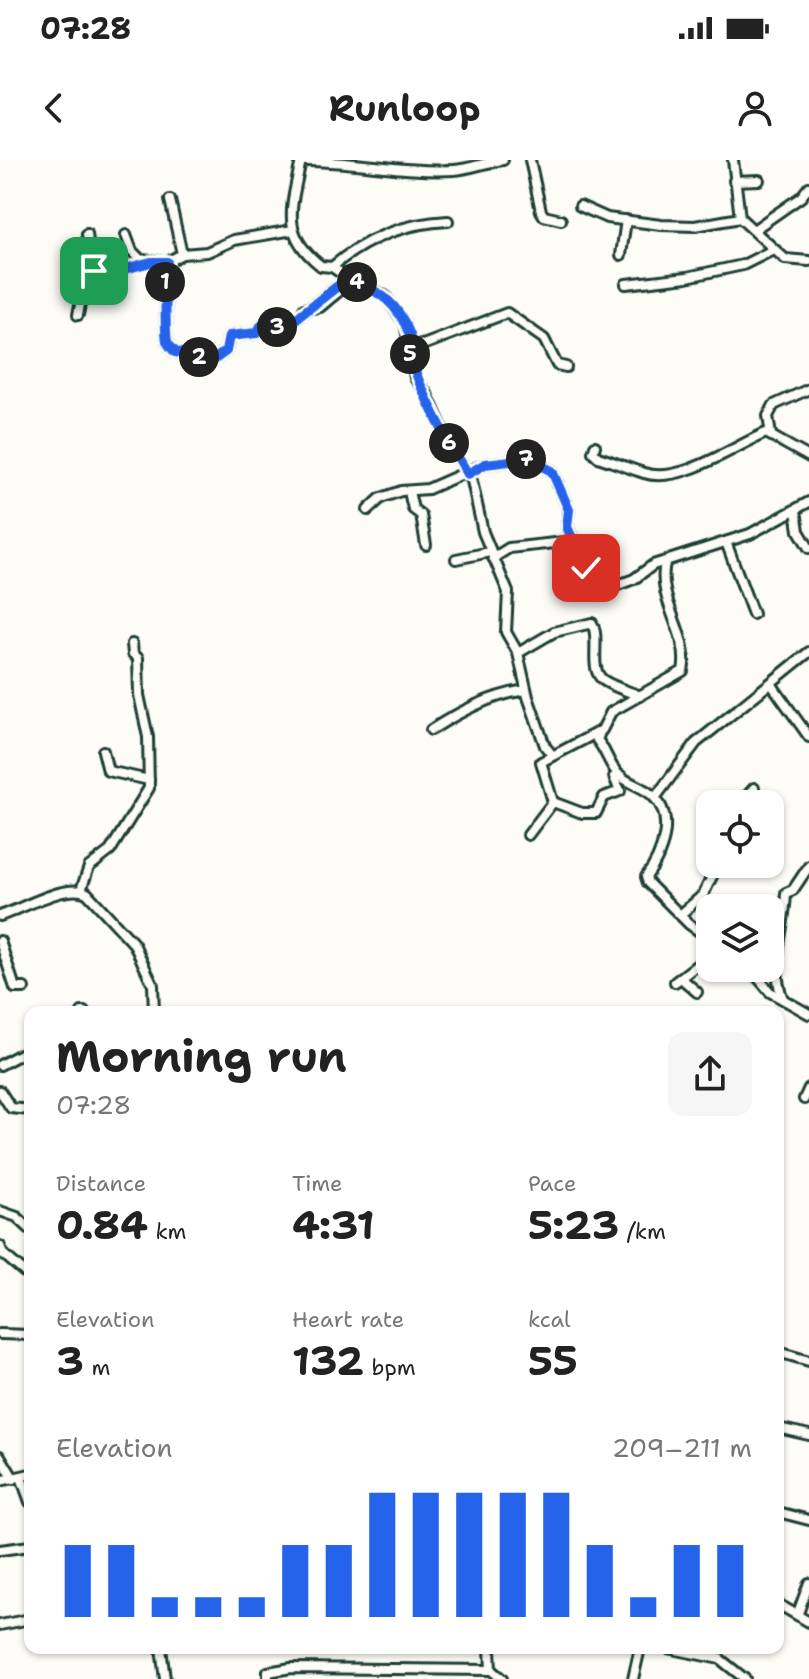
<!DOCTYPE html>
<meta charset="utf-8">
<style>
body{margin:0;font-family:"Shantell Sans",sans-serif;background:#f6f6f6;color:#222;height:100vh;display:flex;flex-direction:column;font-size:30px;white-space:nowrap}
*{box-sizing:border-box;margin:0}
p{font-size:26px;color:#767676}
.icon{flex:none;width:44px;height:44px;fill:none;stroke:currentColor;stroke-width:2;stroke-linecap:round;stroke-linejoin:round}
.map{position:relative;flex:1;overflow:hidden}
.panel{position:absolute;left:24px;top:846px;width:760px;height:648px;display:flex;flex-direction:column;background:#fff;border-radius:16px;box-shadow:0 2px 6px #0004}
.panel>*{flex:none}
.controls{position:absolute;left:696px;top:630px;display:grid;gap:16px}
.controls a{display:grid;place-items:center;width:88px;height:88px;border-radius:16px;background:#fff;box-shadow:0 2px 6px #0004;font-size:40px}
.pin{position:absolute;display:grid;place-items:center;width:68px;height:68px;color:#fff;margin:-34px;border-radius:16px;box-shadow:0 4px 12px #0006}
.km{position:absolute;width:40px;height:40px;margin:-20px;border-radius:50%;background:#222;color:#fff;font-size:22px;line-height:40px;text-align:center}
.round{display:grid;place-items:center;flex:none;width:84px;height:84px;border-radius:16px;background:#f6f6f6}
.overview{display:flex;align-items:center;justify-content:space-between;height:136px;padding:0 32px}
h1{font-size:44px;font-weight:700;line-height:60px}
.metrics{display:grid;grid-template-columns:repeat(3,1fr);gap:12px;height:136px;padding:8px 32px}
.metrics div{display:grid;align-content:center}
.metrics b{font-size:40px;font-weight:700}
.metrics small{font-size:22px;font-weight:400}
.metrics p{font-size:22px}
.chart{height:224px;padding:16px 32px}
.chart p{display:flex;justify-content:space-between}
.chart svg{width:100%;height:144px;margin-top:8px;stroke:#2563eb;stroke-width:6}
.status{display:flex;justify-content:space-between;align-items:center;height:56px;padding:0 40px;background:#fff;direction:ltr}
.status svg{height:22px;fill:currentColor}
header{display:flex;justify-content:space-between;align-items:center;height:104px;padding:0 32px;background:#fff;font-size:36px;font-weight:700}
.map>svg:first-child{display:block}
</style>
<div class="status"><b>07:28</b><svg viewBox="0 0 49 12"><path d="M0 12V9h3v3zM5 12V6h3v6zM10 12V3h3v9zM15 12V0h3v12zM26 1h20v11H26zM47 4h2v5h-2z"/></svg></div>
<header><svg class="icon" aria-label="back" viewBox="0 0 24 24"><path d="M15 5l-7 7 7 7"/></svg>Runloop<svg class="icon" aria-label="person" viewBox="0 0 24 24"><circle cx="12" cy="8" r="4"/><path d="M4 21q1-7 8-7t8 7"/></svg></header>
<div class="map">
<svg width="809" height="1519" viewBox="0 0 809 1519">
<rect width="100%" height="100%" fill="#fdfcf7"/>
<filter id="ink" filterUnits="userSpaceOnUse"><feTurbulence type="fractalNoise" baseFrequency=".0125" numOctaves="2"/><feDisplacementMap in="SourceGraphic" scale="16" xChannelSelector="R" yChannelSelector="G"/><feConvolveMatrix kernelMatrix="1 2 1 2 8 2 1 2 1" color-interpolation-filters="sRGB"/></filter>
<g filter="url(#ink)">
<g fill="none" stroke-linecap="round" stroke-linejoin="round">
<defs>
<g id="minor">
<path d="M 301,0 C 292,47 279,73 321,106 L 332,107 L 348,118 L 385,136 L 405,163 L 415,218 L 427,234 L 448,281 L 472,321 L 483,372 L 508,432 L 506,472 L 518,493 L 528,537 L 545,586 L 552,595"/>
<path d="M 530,0 L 541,51 L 544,56 L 561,60"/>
<path d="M 733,0 L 740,58"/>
<path d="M 301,1 C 353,0 402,13 454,10 C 470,9 486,2 503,0"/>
<path d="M 734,21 L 759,20"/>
<path d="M 170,40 L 182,94"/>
<path d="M 580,46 L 607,58 L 661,65 L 695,66 L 740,58 L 785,99 L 809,101"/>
<path d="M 755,69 L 801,37 L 809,27"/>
<path d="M 87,74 L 91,106 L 98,115"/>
<path d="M 126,75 L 132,91 L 141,100 L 167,102 L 182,94 L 207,92 L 234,80 L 293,70"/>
<path d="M 621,95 L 626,60"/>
<path d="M 167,102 C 165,109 165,173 167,181 C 169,185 172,189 175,192 L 215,199 L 226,191 L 229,176 L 257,173 L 261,166 L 289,164 L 348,118"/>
<path d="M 332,107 C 366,78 403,63 448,61"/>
<path d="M 626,124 L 687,117 L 743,105 L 773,90"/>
<path d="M 304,149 L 320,147 L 344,127"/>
<path d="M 78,155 L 84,124 L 90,115 L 146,103"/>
<path d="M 407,183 L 423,185 L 507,153 L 544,179 L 557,205 L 566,207"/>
<path d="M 771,275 L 768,256 L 774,245 L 809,229"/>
<path d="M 595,286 L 593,292 L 598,297 C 614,302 628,308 644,313 C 680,325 734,286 766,273 L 809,297"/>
<path d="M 410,336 L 413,349 L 421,355 L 426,385"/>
<path d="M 368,350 L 381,338 L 401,331 L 428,329 L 485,304 L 527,299 L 552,311 L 569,350 L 567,367 L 597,426 L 610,428 L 634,419 L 653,405 L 750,374 L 809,342"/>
<path d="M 796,350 L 799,371 L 809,388"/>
<path d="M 726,382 L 753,454"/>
<path d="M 493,398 L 509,388 L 573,381"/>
<path d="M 456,399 L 490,392"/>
<path d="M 518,493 L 554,472 L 592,463 C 601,479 588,509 603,520 C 613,527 628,531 640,536"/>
<path d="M 772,525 L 809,577"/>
<path d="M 431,570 C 461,551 491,535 526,530"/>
<path d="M 600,572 L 597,580 C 607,591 608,605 620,616 C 630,624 644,627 653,636 C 676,657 662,696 646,717 L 648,723 L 689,764 L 710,779"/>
<path d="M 103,591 L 108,611 L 149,620"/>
<path d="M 655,638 L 696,583 L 809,492"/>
<path d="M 553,642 L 541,602 L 602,570 L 611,552 L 683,511 C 691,475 656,441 665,403"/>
<path d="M 553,642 L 582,653 L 596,653 L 604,637 L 620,631 L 614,617 L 621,616"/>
<path d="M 740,644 L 754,628"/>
<path d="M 528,675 L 553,642"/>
<path d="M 81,730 L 89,707 L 110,691 L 149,628 L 148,577 L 139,535 L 138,498 L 133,494 L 132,484"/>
<path d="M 680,755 L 703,735 L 718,704"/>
<path d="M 0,756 C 22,749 67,722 87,733 L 134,784 L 153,825 L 154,852"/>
<path d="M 0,781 L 15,828 L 24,828"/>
<path d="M 750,808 L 770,832 L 809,854"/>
<path d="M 681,818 L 697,832"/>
<path d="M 675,822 L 710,795"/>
<path d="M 783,839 C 769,806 785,768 786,733 L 793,730 L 809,706"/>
<path d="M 82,852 L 84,852"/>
<path d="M 0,905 L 30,889"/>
<path d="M 0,931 L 11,948 L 30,950"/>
<path d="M 804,939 L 809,928"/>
<path d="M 0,1051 L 17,1057 L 30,1069"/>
<path d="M 0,1086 L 3,1094 L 30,1117"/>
<path d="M 0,1174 L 30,1175"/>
<path d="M 778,1192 L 809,1201"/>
<path d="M 778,1268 L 809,1275"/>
<path d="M 0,1296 L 14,1319"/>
<path d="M 21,1317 L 30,1342"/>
<path d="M 0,1321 L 30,1314"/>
<path d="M 778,1352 L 809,1360"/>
<path d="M 0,1390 L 30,1386"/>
<path d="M 778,1444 L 809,1462"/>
<path d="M 798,1453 L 809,1423"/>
<path d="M 0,1465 L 30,1459"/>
<path d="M 161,1488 L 165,1519"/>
<path d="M 490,1488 L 491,1510"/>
<path d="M 667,1488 L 720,1499 L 745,1519"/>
<path d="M 268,1519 L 268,1512 L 291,1508 L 491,1510 L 502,1519"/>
<path d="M 633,1519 L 640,1488"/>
</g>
</defs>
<!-- minor casing -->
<use href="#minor" stroke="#1f3d34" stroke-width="14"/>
<!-- minor -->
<use href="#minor" stroke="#fdfcf7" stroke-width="8"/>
</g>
</g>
<g fill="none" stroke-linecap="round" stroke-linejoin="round" filter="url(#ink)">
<defs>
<path id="route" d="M 94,111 L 99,116 L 151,102 L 167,102 C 165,109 165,173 167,181 C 168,185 172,188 175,192 L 215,199 L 226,191 L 229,176 L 257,173 L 261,166 L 289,164 L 348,118 C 380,132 397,141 410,175 C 401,202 452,288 468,314 L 485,304 L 527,299 L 552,311 L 569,350 L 567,367 L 586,408"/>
</defs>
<!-- route casing -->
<use href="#route" stroke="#fff" stroke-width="16"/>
<!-- route -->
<use href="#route" stroke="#2563eb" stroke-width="10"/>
</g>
</svg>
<div class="controls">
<a><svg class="icon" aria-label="locate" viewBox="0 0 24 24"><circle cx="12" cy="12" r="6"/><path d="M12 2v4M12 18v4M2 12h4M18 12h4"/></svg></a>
<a><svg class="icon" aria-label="layers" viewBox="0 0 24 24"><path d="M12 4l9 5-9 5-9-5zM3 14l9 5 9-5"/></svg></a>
</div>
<div class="pin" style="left:94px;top:111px;background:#1e9e55"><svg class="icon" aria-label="arrive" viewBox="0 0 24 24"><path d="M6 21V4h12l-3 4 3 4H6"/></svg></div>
<div class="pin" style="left:586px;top:408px;background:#d93025"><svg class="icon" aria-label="check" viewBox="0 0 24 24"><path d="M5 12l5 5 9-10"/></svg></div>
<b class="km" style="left:165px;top:122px">1</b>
<b class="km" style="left:199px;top:197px">2</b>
<b class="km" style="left:277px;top:167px">3</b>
<b class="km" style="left:357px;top:122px">4</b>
<b class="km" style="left:410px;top:194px">5</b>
<b class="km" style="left:449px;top:283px">6</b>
<b class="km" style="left:526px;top:299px">7</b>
<section class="panel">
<div class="overview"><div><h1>Morning run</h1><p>07:28</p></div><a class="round"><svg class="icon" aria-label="share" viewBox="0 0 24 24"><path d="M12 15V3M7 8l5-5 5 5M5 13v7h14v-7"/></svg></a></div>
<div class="metrics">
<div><p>Distance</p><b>0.84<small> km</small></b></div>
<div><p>Time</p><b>4:31</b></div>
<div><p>Pace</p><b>5:23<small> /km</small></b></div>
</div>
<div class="metrics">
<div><p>Elevation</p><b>3<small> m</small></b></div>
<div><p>Heart rate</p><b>132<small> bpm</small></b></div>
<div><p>kcal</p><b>55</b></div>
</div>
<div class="chart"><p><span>Elevation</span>209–211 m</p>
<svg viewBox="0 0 160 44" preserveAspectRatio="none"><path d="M5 44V22M15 44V22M25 44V38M35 44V38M45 44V38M55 44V22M65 44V22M75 44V6M85 44V6M95 44V6M105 44V6M115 44V6M125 44V22M135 44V38M145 44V22M155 44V22"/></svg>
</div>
</section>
</div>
